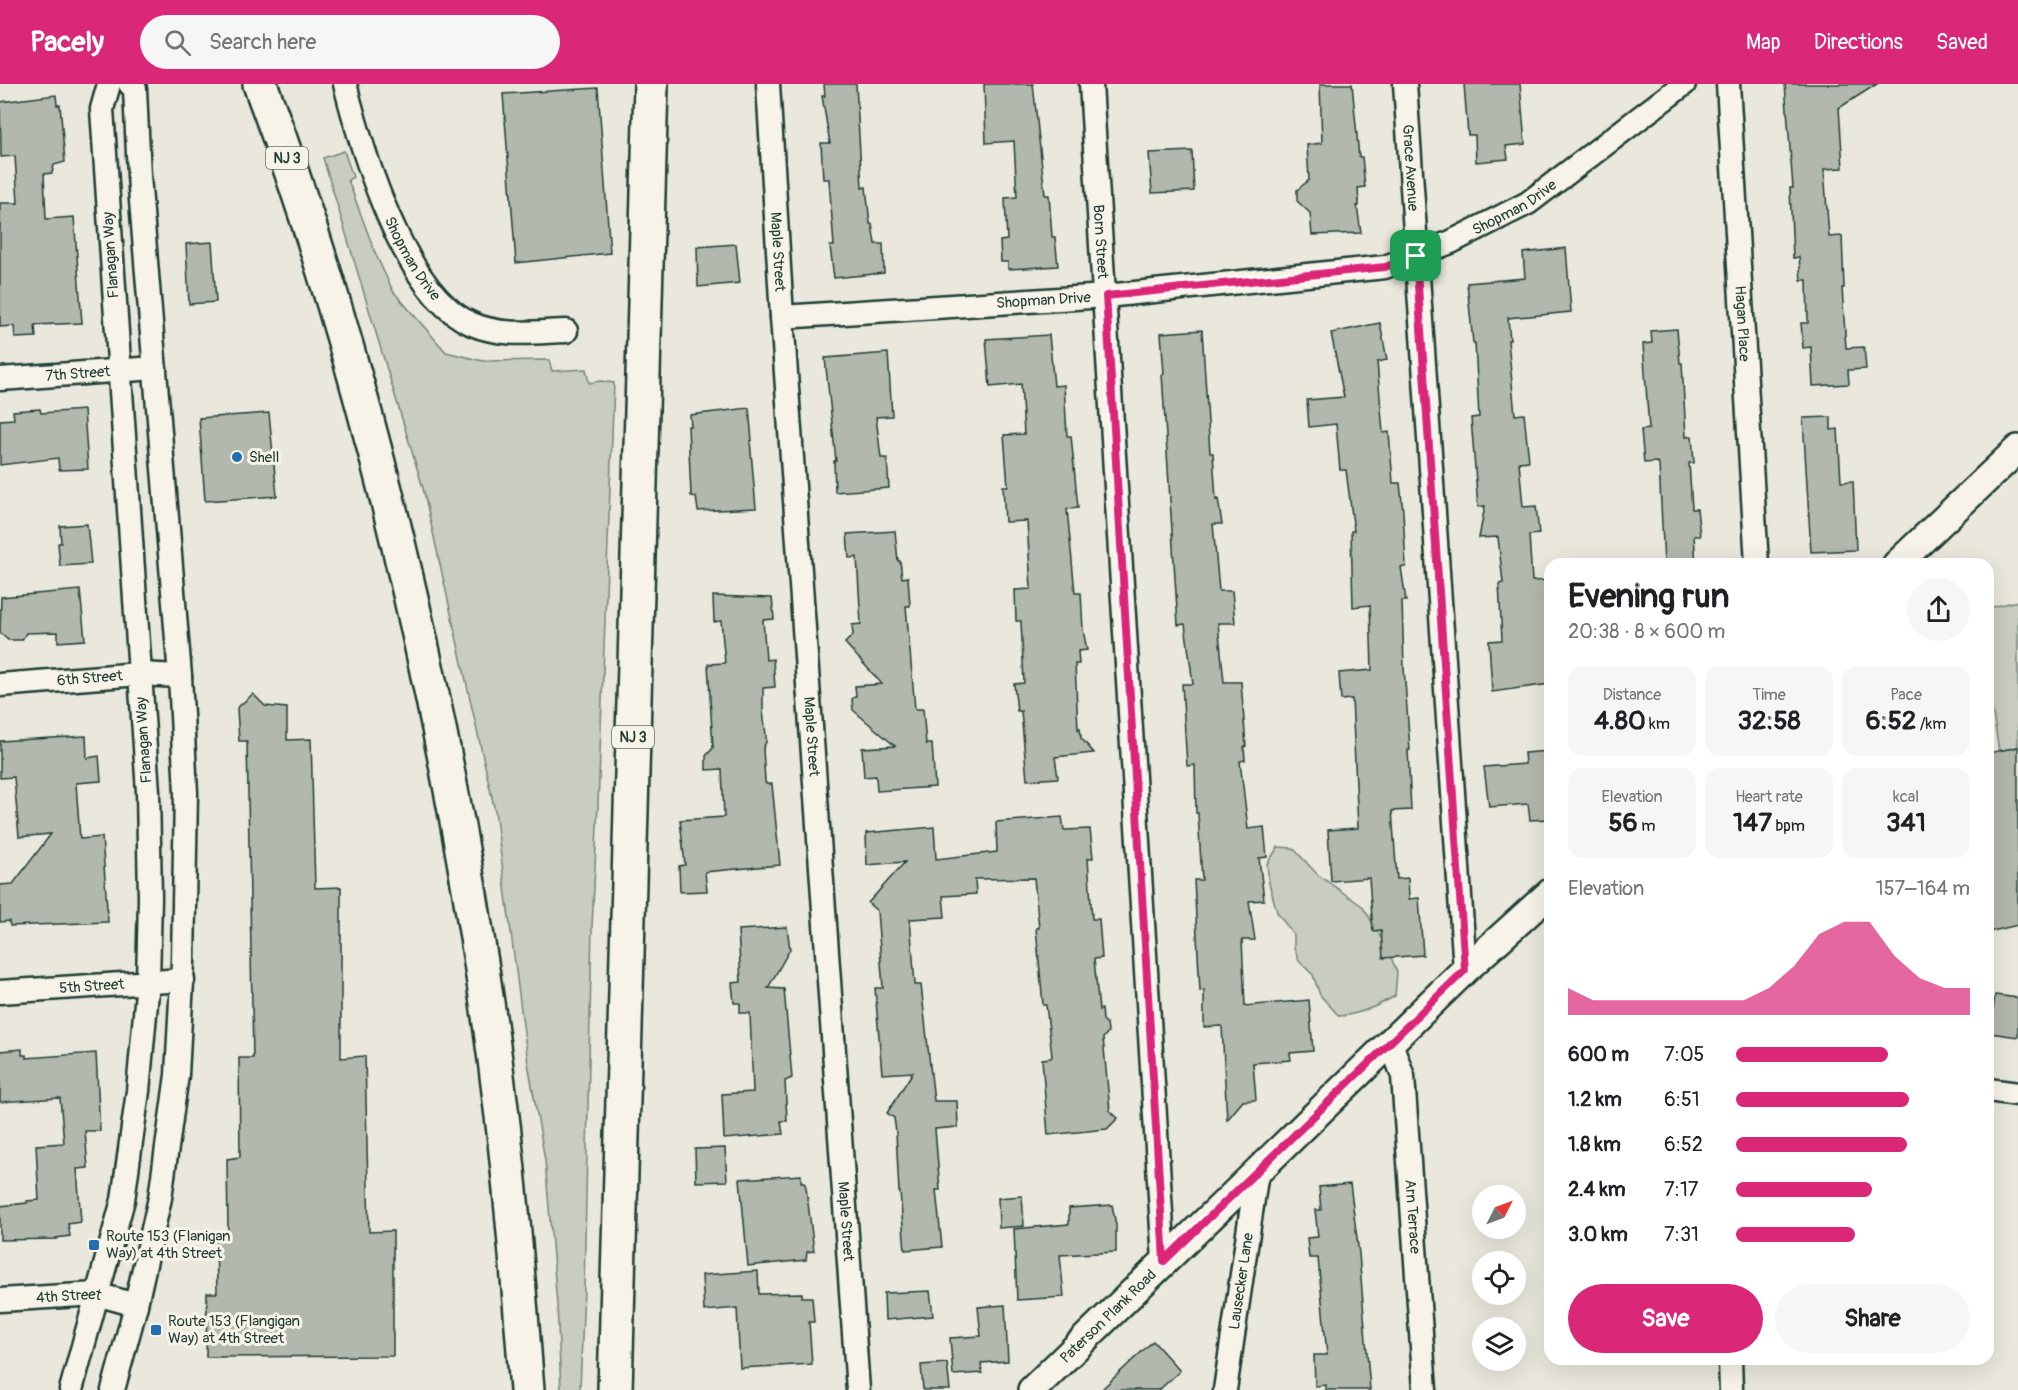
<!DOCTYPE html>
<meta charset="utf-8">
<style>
body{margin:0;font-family:Pangolin,sans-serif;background:#f6f6f6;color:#202124;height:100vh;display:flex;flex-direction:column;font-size:22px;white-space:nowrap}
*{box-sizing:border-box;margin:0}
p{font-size:20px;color:#757577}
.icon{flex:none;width:33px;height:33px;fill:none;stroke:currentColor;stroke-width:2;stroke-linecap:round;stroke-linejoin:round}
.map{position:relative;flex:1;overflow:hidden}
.sheet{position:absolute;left:1544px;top:474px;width:450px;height:807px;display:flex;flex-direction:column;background:#fff;border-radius:18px;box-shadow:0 6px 24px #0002}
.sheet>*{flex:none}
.needle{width:39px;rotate:48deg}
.fabs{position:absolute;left:1472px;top:1101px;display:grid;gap:12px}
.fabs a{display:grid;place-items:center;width:54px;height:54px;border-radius:50%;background:#fff;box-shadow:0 6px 24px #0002;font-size:30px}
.pin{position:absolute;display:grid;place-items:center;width:51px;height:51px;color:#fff;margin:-26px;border-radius:12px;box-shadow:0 3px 9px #0006}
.round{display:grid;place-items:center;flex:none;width:63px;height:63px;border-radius:32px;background:#f6f6f6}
.head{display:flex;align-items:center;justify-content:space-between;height:102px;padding:0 24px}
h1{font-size:33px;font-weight:800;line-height:45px}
.metrics{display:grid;grid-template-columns:repeat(3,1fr);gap:9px;height:102px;padding:6px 24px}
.metrics div{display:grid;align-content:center;border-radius:15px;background:#f6f6f6;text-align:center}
.metrics b{font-size:26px;font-weight:800}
.metrics small{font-size:16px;font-weight:400}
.metrics p{font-size:16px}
.chart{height:168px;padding:12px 24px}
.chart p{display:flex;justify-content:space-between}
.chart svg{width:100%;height:108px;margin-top:6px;fill:#db2777;opacity:.7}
.cta{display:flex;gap:12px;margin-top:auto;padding:12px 24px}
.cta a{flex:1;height:69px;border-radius:36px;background:#db2777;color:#fff;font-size:24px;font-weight:800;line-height:69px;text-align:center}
.cta a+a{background:#f6f6f6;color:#202124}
ul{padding:0 24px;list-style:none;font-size:20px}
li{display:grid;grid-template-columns:96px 72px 1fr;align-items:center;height:45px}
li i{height:15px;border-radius:8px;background:#db2777}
header{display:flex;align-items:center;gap:36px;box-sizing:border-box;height:84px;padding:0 30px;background:#db2777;color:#fff}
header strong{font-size:28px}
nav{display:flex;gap:33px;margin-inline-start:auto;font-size:21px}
.search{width:420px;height:54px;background:#f6f6f6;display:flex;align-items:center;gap:15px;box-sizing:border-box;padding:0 21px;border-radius:33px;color:#757577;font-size:22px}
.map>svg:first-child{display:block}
</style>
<header>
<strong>Pacely</strong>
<div class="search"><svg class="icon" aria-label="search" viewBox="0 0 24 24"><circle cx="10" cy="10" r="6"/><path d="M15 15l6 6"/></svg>Search here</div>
<nav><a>Map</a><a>Directions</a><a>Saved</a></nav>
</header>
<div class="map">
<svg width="2018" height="1306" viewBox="0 0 2018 1306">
<rect width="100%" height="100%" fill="#eae8dd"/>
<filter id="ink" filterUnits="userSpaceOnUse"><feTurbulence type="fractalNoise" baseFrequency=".0167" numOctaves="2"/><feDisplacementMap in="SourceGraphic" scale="12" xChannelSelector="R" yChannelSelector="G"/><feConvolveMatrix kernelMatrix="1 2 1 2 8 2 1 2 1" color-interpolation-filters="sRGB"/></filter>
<g filter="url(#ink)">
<!-- green -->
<g fill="#c8ccc1" stroke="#74847a" stroke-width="1.5">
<path d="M 344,67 L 353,93 L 348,96 L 376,171 L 393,207 L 446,268 L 483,277 L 549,276 L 552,287 L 586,285 L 589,299 L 601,297 L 614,299 L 598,722 L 592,843 L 584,1204 L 580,1306 L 561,1306 L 557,1220 L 545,1076 L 528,979 L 495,727 L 423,404 L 323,74 Z"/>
<path d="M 2018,517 L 2018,663 L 1999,667 L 1988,599 L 1988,524 Z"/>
<path d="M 1278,763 L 1293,764 L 1317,790 L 1362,822 L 1368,831 L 1388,866 L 1397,888 L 1395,912 C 1378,922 1358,931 1339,932 L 1320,911 L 1313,891 L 1299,877 L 1294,863 L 1294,852 L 1277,828 L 1269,799 L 1267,780 Z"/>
</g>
<!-- building -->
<g fill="#b2b8ae" stroke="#1f3d34" stroke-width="1.5">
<path d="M 824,0 L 856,0 L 862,104 L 866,103 L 870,140 L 872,140 L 875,160 L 883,160 L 884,189 L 834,194 L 830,162 L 834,162 L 829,95 L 823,95 L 821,59 L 830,59 L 822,12 L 825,12 Z"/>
<path d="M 984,0 L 1033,0 L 1045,111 L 1049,111 L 1052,153 L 1055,153 L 1058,182 L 1008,185 L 1008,178 L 1001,178 L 1000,157 L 1007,156 L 1005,114 L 1017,113 L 1014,57 L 986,59 Z"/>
<path d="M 1320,0 L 1352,0 L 1359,73 L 1362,73 L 1365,103 L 1358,104 L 1359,122 L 1357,122 L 1361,149 L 1312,151 L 1310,129 L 1297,117 L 1297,106 L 1309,96 L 1307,61 L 1322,59 Z"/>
<path d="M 1464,0 L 1520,0 L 1525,60 L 1506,62 L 1508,75 L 1476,78 L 1475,51 L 1468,51 Z"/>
<path d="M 1785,0 L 1877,0 L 1839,24 L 1843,84 L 1824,85 L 1829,153 L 1842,152 L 1844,204 L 1842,204 L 1846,264 L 1864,263 L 1866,285 L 1848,286 L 1849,300 L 1813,302 L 1811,263 L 1803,264 L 1801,239 L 1808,239 L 1807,196 L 1801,196 L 1799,173 L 1793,174 L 1790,104 L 1793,104 Z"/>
<path d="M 598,4 L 610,169 L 516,179 L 503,10 Z"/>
<path d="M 56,11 L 57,21 L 60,21 L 65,78 L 54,81 L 52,89 L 44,90 L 46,135 L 74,133 L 82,239 L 35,241 L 36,253 L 15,254 L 14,242 L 0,243 L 0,119 L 18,119 L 15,72 L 1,73 L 0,18 Z"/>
<path d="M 1192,67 L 1194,107 L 1152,109 L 1149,69 Z"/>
<path d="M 212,158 L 216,218 L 189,220 L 186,160 Z"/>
<path d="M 736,160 L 740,199 L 698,203 L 697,163 Z"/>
<path d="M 1566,164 L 1571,228 L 1508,234 L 1510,256 L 1508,256 L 1515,331 L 1524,330 L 1529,377 L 1519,378 L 1523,423 L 1536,422 L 1539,450 L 1529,451 L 1532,497 L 1550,496 L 1550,600 L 1492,608 L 1489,557 L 1502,556 L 1499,500 L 1503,499 L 1498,453 L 1479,454 L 1485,422 L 1478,423 L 1471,334 L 1479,333 L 1475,259 L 1473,259 L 1467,199 L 1525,194 L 1523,169 Z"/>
<path d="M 1380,239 L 1387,276 L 1377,278 L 1383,349 L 1389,348 L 1393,399 L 1400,399 L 1403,428 L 1406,483 L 1401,483 L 1406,517 L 1402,517 L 1404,584 L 1410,666 L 1408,666 L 1411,726 L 1392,727 L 1397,795 L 1408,794 L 1409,815 L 1419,814 L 1423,871 L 1383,874 L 1381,846 L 1373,847 L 1369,794 L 1331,797 L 1328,746 L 1358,744 L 1352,615 L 1341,616 L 1339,589 L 1372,586 L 1370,521 L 1353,523 L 1351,447 L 1354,447 L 1346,386 L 1340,386 L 1336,340 L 1309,343 L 1307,316 L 1344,313 L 1331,249 Z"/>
<path d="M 1677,245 L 1680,279 L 1682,279 L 1686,353 L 1692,352 L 1694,379 L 1689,379 L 1692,425 L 1697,425 L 1700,452 L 1694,452 L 1696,480 L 1664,480 L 1659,380 L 1657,378 L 1644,379 L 1641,346 L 1649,345 L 1643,260 L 1652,259 L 1651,247 Z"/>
<path d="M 1202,246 L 1210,369 L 1213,369 L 1216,416 L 1218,415 L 1222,440 L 1213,440 L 1219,507 L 1232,507 L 1235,539 L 1218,539 L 1224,598 L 1241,598 L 1246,662 L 1244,663 L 1245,676 L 1240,677 L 1248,745 L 1264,743 L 1267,773 L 1259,774 L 1264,816 L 1249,817 L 1255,856 L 1242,856 L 1245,922 L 1309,916 L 1313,967 L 1290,969 L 1291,976 L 1253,979 L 1256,1016 L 1243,1017 L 1227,1036 L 1222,942 L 1204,943 L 1204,906 L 1200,907 L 1194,796 L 1202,796 L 1198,729 L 1196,729 L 1195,681 L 1187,682 L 1182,600 L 1193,600 L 1185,540 L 1178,541 L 1162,290 L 1164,290 L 1161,249 Z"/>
<path d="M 1049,251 L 1054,302 L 1064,301 L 1067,352 L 1071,352 L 1078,424 L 1067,425 L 1075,509 L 1081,509 L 1083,546 L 1087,566 L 1078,567 L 1079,580 L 1075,580 L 1078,645 L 1080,644 L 1081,654 L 1094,669 L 1055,673 L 1058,694 L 1027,696 L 1021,627 L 1017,627 L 1014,600 L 1024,599 L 1021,537 L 1016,537 L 1015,506 L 1031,505 L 1027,437 L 1005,438 L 1003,402 L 1008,402 L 1004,351 L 1024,350 L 1021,300 L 990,303 L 986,255 Z"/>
<path d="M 888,269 L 892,332 L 876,333 L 881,374 L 887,374 L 889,404 L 835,408 L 834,377 L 836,377 L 825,274 Z"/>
<path d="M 749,324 L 752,357 L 750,357 L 756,424 L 698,427 L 696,413 L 691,412 L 688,342 L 691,342 L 690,331 Z"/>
<path d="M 40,325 L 41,329 L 84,326 L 88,385 L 59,386 L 58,374 L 0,381 L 0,336 L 14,335 L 13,327 Z"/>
<path d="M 269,329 L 277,412 L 205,417 L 199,334 Z"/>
<path d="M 1831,333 L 1831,346 L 1838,345 L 1841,398 L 1853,397 L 1856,466 L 1811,468 L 1803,334 Z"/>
<path d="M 87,440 L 91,480 L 60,482 L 58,459 L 61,459 L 60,442 Z"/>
<path d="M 895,447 L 898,477 L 900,477 L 902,494 L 908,493 L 910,522 L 906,522 L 915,625 L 923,625 L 926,660 L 932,660 L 935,703 L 877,707 L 876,692 L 864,693 L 862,664 L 895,662 L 853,626 L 852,615 L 856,612 L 855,602 L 882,600 L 845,559 L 853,551 L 852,541 L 861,540 L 857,473 L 849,474 L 847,450 Z"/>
<path d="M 80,506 L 85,556 L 58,558 L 58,548 L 26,549 L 22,556 L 8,556 L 0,549 L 1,513 Z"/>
<path d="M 713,512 L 772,514 L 774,535 L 763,536 L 766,576 L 773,575 L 775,603 L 763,604 L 763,627 L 766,651 L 766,658 L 763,664 L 765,697 L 766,700 L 772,700 L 780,781 L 705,788 L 707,807 L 680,808 L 679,782 L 685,781 L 680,736 L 724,733 L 722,685 L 706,686 L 706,672 L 713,664 L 708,580 L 725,579 L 721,537 L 714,538 Z"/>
<path d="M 253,610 L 265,622 L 287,624 L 287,656 L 311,655 L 315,804 L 341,803 L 341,974 L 365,972 L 369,1148 L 393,1147 L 393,1272 L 206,1273 L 207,1209 L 217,1209 L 216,1149 L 228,1147 L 227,1075 L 240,1073 L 239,974 L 253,974 L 247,657 L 239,657 L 237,624 Z"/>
<path d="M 86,652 L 87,674 L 99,672 L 101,697 L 76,699 L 80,755 L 102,753 L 108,838 L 10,842 L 9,837 L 0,838 L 0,801 L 13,800 L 51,750 L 19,753 L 14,693 L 0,694 L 0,657 Z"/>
<path d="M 2018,663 L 2018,841 L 1988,848 L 1988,669 Z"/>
<path d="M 1550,667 L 1550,735 L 1530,736 L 1528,720 L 1489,723 L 1484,683 L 1525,680 L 1524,669 Z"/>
<path d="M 1062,733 L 1064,746 L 1090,745 L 1093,774 L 1088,774 L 1092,835 L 1099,835 L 1102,874 L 1094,875 L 1099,926 L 1102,925 L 1103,936 L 1107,940 L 1108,948 L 1103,954 L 1110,1027 L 1118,1034 L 1107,1045 L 1048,1051 L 1042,975 L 1051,974 L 1052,972 L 1046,921 L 1043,921 L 1036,844 L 1039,844 L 1034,794 L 975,795 L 976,810 L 943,812 L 945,833 L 910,835 L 915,901 L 921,901 L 934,1017 L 957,1017 L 958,1043 L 935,1045 L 940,1106 L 936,1106 L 942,1163 L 905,1166 L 900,1108 L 899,1108 L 896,1048 L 894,1034 L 887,1029 L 913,988 L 882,990 L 875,904 L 883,904 L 877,827 L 868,819 L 905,778 L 867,781 L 866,749 L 934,743 L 936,775 L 997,768 L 996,738 Z"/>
<path d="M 787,843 L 790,865 L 768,904 L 784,905 L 792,994 L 785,997 L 787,1037 L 781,1037 L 783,1050 L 724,1055 L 722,1010 L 753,1008 L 750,929 L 740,929 L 740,919 L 734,919 L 732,899 L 741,898 L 738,846 Z"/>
<path d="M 1995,911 L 2018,914 L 2018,953 L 1990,949 Z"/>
<path d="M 22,965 L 22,971 L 26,971 L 26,974 L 96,969 L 100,1047 L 85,1047 L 88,1084 L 77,1085 L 81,1138 L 68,1140 L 70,1152 L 56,1154 L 57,1155 L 0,1156 L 0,1122 L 27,1119 L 27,1117 L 39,1116 L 36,1061 L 64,1059 L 60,1014 L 0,1018 L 0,967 Z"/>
<path d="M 725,1064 L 727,1097 L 696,1098 L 695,1065 Z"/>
<path d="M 801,1091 L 801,1098 L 804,1098 L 806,1103 L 814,1167 L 807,1168 L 806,1176 L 748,1182 L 740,1095 Z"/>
<path d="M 1350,1100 L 1359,1170 L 1370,1306 L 1326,1306 L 1326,1301 L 1315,1302 L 1314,1271 L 1327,1271 L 1318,1174 L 1309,1174 L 1307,1154 L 1318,1153 L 1315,1126 L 1321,1126 L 1319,1103 Z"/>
<path d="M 1022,1112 L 1024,1142 L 999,1144 L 998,1114 Z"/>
<path d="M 1112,1121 L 1116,1141 L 1116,1168 L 1060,1171 L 1064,1213 L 1017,1216 L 1014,1145 L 1069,1140 L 1069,1124 Z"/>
<path d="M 758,1187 L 759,1210 L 802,1209 L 802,1213 L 812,1213 L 814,1238 L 809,1238 L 812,1280 L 740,1284 L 737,1224 L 704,1227 L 702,1191 Z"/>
<path d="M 930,1207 L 933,1232 L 885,1236 L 884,1209 Z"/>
<path d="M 1005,1221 L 1008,1277 L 981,1279 L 982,1289 L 953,1291 L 950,1254 L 981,1252 L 978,1223 Z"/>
<path d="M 1153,1257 L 1180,1287 L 1159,1306 L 1101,1306 Z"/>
<path d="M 947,1279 L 950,1306 L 923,1306 L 921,1281 Z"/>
</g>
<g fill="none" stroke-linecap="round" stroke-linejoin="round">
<defs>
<g id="minor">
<path id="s1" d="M 345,0 C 362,67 404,211 472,240 C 502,253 535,248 566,247"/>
<path id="s2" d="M 768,0 L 782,233 L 858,1306"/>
<path id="s3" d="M 1091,0 L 1164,1177"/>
<path id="s4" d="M 1405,0 L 1465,886"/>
<path id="s5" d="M 1728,0 L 1757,480"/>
<path id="s6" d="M 782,233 L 1106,212 L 1385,183 L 1451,158 L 1528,119 L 1684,0"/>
<path id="s7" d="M 0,295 L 155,284"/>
<path id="s8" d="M 0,601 L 139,590 L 180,592"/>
<path id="s9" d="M 0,908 L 183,896"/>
<path id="s10" d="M 1391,959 L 1403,992 L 1425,1306"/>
<path d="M 1988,1006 L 2018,1010"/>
<path id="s11" d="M 0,1216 L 96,1210 L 136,1221"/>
<path d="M 1730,1275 L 1731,1306"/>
<path d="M 71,1306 L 123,1116 L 138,1007 L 148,897 L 150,814 L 148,708 L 102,25 L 109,0"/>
<path d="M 113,1306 L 134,1229 L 160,1114 L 177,991 L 183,878 L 186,709 L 180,592 L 139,92 L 135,5 L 130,0"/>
<path id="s12" d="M 1225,1306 L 1257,1088"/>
</g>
<g id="tertiary">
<path d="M 1897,480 L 2018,365"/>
<path id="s13" d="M 1032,1306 L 1465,886 L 1550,809"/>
</g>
<g id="motorway">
<path d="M 260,0 C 333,195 387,397 430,601 C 460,743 485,887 502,1032 C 513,1123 520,1214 527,1306"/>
<path d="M 615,1306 L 651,0"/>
</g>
</defs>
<!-- minor casing -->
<use href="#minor" stroke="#1f3d34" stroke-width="27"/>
<!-- tertiary casing -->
<use href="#tertiary" stroke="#1f3d34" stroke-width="32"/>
<!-- motorway casing -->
<use href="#motorway" stroke="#1f3d34" stroke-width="38"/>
<!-- minor -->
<use href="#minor" stroke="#f7f3e8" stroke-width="22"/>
<!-- tertiary -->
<use href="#tertiary" stroke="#f7f3e8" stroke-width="27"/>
<!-- motorway -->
<use href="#motorway" stroke="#f7f3e8" stroke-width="33"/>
</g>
</g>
<g fill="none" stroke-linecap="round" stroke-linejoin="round" filter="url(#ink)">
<defs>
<path id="route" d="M 1416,172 L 1465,886 L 1164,1177 L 1106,212 L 1385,183 Z"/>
</defs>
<!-- route casing -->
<use href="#route" stroke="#fff" stroke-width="12"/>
<!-- route -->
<use href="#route" stroke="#db2777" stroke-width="8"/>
</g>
<!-- markers -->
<g fill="#1f6fb2" stroke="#f7f3e8" stroke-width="2">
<circle cx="237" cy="373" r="6"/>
<rect x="88" y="1155" width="12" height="12" rx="3"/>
<rect x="150" y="1240" width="12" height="12" rx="3"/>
</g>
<g text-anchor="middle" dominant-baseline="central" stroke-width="6" stroke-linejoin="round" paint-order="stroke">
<!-- shield labels -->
<g fill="#f7f3e8" stroke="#60746a" stroke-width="1.5">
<rect x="266" y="63" width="42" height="22" rx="4.5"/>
<rect x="612" y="642" width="42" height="22" rx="4.5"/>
</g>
<g font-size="14" font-weight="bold" fill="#1f3d34">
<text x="287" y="74">NJ 3</text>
<text x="633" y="653">NJ 3</text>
</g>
<!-- street labels -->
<g font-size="15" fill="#1f3d34" stroke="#f7f3e8">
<text stroke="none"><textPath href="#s4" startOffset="84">Grace Avenue</textPath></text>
<text stroke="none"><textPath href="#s6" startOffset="748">Shopman Drive</textPath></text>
<text stroke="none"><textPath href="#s3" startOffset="158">Born Street</textPath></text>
<text stroke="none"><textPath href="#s2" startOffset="168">Maple Street</textPath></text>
<text transform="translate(111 171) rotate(-94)">Flanagan Way</text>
<text stroke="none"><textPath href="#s1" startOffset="188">Shopman Drive</textPath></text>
<text stroke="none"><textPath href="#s6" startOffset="262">Shopman Drive</textPath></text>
<text stroke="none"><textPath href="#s5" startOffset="240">Hagan Place</textPath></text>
<text stroke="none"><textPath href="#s7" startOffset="78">7th Street</textPath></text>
<text stroke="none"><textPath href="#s8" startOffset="90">6th Street</textPath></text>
<text stroke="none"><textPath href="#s2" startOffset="654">Maple Street</textPath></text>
<text transform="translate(144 656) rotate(-94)">Flanagan Way</text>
<text stroke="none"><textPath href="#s9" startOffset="92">5th Street</textPath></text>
<text stroke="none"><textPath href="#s10" startOffset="176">Arn Terrace</textPath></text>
<text stroke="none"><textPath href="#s2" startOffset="1140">Maple Street</textPath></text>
<text stroke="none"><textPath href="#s12" startOffset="110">Lausecker Lane</textPath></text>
<text stroke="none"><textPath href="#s11" startOffset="69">4th Street</textPath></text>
<text stroke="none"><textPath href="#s13" startOffset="106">Paterson Plank Road</textPath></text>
</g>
<!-- poi labels -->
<g font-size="15" fill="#1f3d34" stroke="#f7f3e8" text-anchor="start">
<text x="249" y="373">Shell</text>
<text x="106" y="1152">Route 153 (Flanigan<tspan x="106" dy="17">Way) at 4th Street</tspan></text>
<text x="168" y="1237">Route 153 (Flangigan<tspan x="168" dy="17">Way) at 4th Street</tspan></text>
</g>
</g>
</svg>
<div class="fabs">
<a><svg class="needle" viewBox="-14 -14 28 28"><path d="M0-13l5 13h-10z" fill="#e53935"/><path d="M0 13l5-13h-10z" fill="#757577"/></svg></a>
<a><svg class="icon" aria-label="locate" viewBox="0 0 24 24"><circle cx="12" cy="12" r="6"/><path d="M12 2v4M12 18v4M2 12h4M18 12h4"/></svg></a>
<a><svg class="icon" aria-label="layers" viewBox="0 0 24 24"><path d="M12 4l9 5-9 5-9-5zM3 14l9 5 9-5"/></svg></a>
</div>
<div class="pin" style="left:1416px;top:172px;background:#1e9e55"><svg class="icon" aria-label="arrive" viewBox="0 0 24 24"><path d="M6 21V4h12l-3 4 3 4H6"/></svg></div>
<section class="sheet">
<div class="head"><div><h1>Evening run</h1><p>20:38 · 8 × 600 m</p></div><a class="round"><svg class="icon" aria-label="share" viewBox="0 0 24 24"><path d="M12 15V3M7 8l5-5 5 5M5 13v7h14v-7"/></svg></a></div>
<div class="metrics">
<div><p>Distance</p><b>4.80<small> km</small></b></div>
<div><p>Time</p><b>32:58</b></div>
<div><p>Pace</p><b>6:52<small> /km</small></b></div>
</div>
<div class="metrics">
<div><p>Elevation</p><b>56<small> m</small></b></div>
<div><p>Heart rate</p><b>147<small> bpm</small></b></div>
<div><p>kcal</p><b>341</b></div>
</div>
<div class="chart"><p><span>Elevation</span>157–164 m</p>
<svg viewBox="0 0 160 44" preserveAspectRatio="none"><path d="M0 44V33L10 38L20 38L30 38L40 38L50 38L60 38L70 38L80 33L90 24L100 11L110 6L120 6L130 20L140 29L150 33L160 33V44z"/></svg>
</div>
<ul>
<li><b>600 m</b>7:05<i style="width:65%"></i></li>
<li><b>1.2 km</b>6:51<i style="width:74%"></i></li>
<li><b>1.8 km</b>6:52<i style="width:73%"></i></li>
<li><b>2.4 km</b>7:17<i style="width:58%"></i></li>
<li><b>3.0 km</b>7:31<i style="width:51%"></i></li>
</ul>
<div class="cta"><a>Save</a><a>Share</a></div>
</section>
</div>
